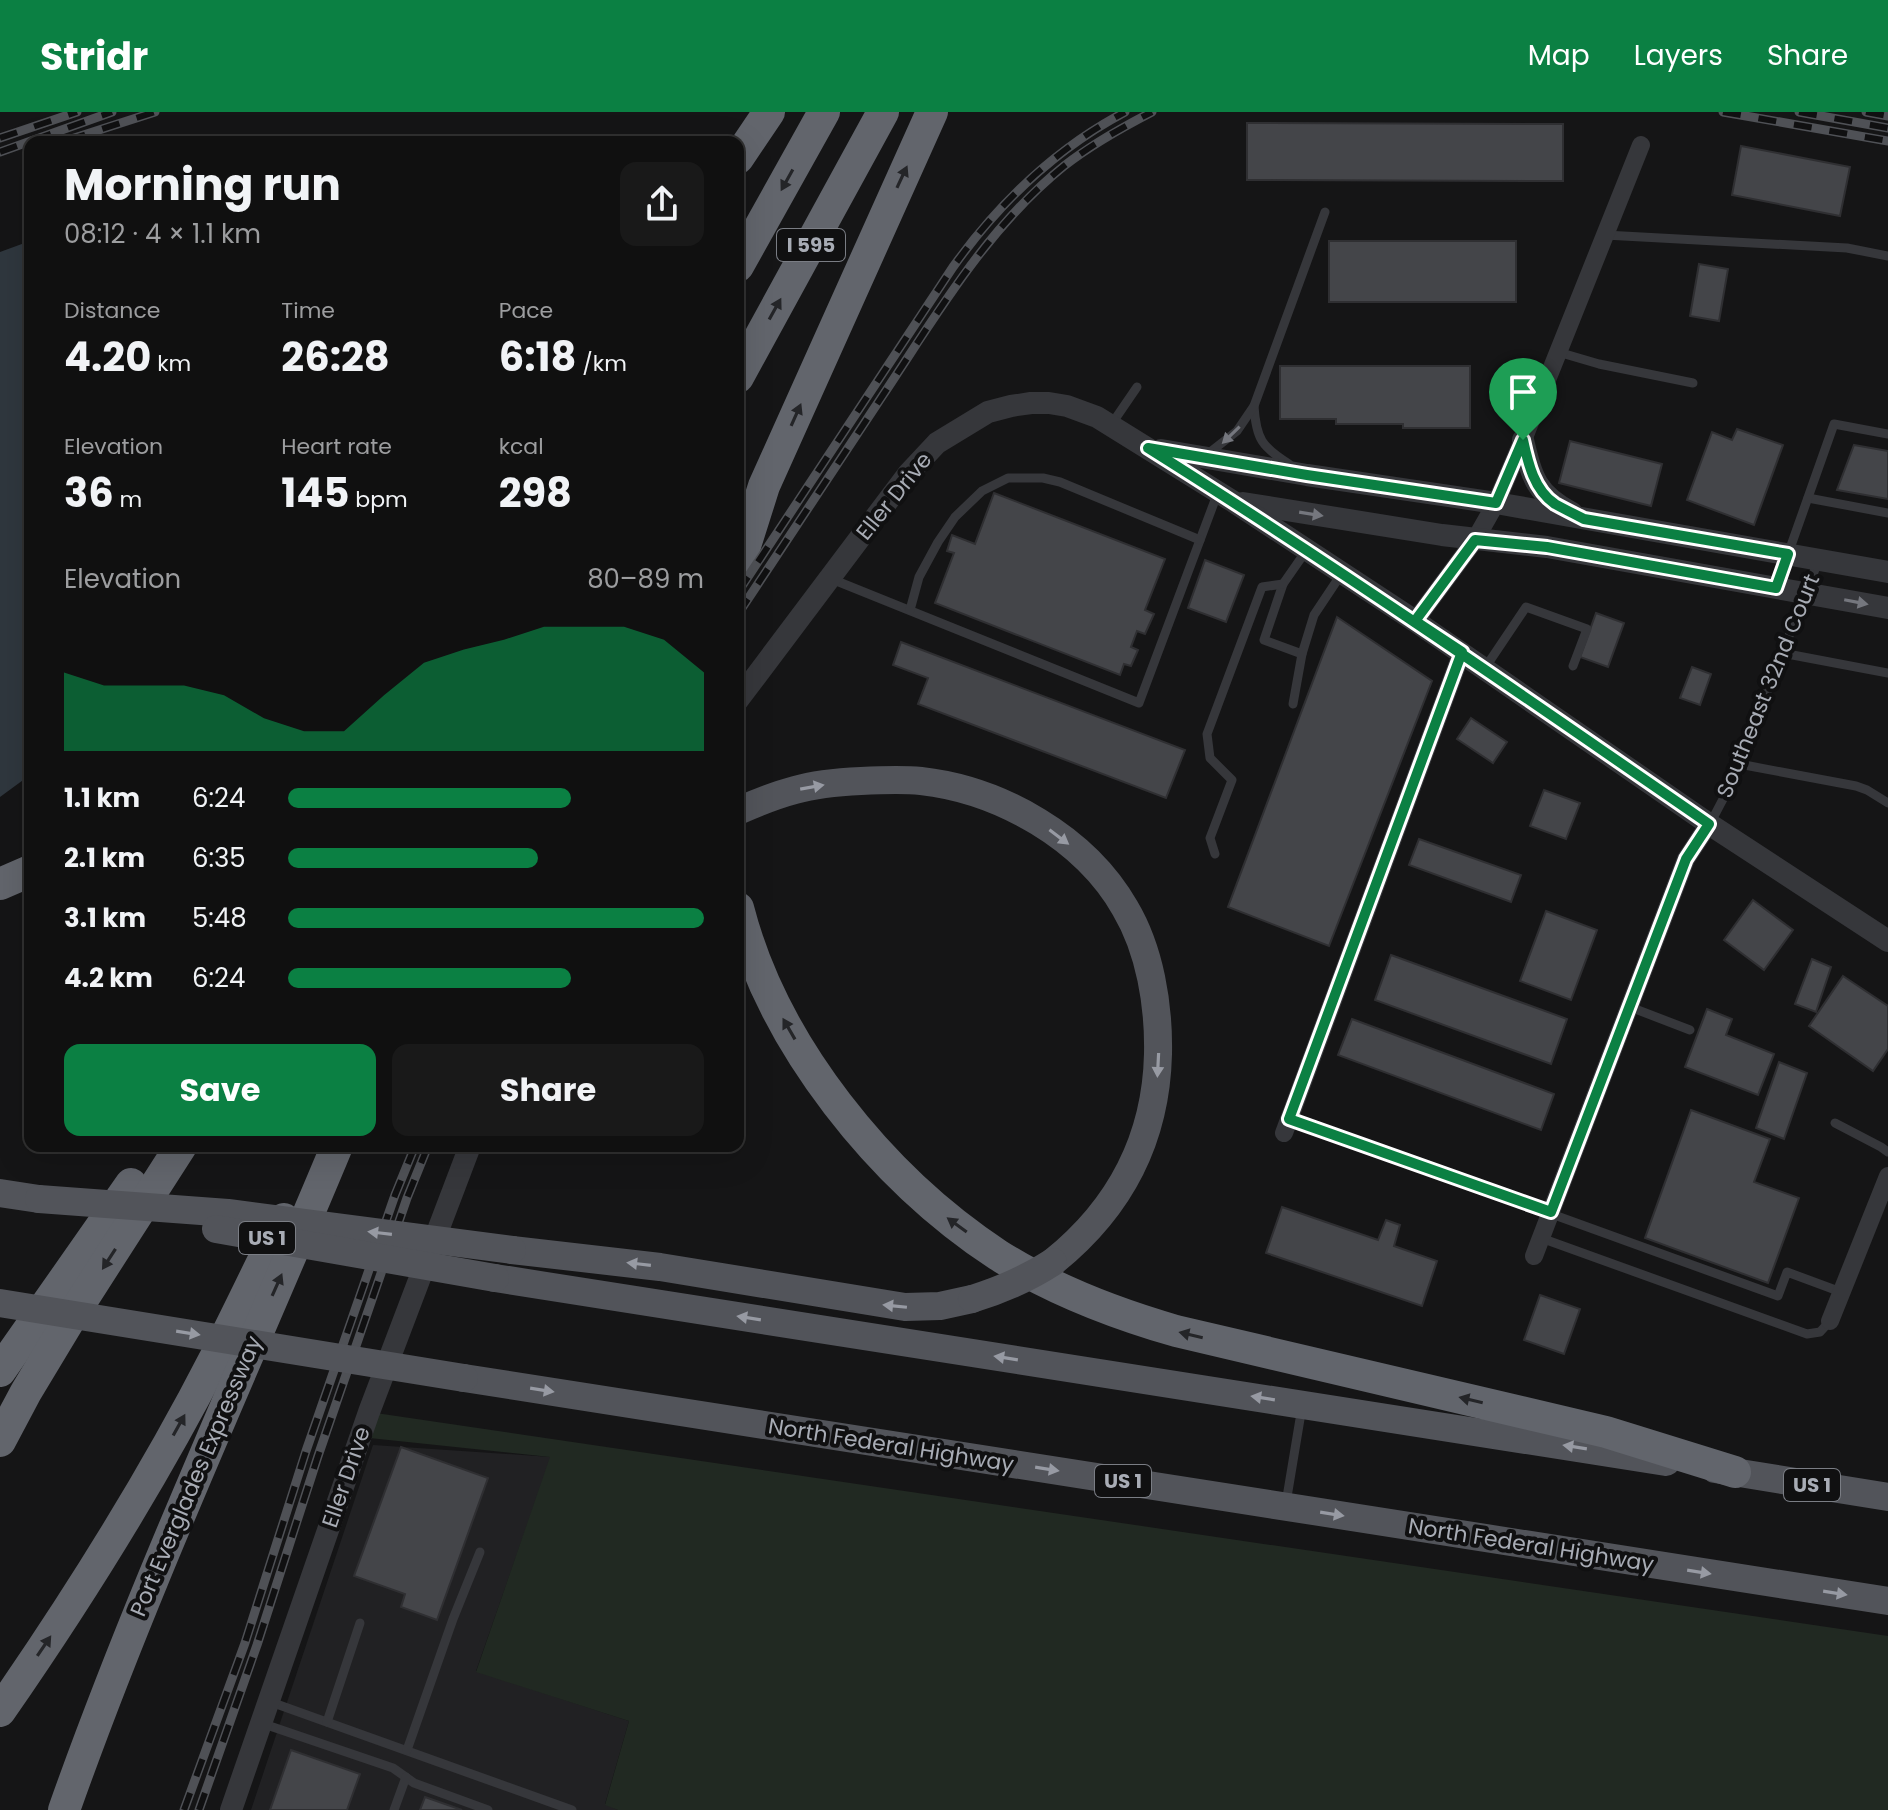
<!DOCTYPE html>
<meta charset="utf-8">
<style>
body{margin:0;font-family:Poppins,sans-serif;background:#191919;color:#f1f3f6;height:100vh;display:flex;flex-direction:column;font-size:30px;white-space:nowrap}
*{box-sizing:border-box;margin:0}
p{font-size:26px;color:#9c9d9f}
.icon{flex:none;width:44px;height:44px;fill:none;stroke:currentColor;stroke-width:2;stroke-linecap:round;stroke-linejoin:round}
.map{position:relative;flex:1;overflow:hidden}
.sheet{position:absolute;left:24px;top:24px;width:720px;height:1016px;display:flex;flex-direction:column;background:#101010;border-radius:16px;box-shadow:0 8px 32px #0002,0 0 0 2px #303030}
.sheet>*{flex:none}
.pin{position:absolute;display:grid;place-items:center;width:68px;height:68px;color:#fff;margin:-82px -34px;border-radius:50% 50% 50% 0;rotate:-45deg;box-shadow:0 0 8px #0007}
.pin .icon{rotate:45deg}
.round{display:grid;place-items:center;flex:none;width:84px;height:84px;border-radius:16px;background:#191919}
.overview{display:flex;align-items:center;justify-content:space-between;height:136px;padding:0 40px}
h1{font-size:44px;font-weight:700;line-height:60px}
.metrics{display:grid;grid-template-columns:repeat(3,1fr);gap:12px;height:136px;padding:8px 40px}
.metrics div{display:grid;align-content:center}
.metrics b{font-size:40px;font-weight:700}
.metrics small{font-size:22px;font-weight:400}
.metrics p{font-size:22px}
.chart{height:224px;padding:16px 40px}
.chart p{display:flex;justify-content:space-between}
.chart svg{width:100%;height:144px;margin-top:8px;fill:#0b8043;opacity:.7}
.cta{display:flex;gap:16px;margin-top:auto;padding:16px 40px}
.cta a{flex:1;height:92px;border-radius:16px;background:#0b8043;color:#fff;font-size:32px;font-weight:700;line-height:92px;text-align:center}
.cta a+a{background:#191919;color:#f1f3f6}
ul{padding:0 40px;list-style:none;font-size:26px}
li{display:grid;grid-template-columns:128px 96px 1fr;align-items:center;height:60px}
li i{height:20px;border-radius:10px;background:#0b8043}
header{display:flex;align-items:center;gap:48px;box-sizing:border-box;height:112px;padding:0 40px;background:#0b8043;color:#fff}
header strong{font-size:38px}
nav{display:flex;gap:44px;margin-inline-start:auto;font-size:28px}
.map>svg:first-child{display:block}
</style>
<header>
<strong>Stridr</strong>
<nav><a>Map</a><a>Layers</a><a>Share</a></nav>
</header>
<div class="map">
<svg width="1888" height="1698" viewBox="0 0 1888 1698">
<rect width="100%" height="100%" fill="#151516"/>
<!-- built -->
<path fill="#212123" d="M 373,1333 L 551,1345 L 476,1559 L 629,1609 L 605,1692 L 618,1698 L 251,1698 Z"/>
<!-- green -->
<path fill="#212922" d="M 369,1300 L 1888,1524 L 1888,1698 L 618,1698 L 605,1693 L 629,1609 L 476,1560 L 550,1345 L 360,1325 Z"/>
<!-- water -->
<path fill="#2f373e" d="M 30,129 L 30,663 L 0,685 L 0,140 Z"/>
<!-- building -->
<g fill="#444549" stroke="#2f2f32" stroke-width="2">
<path d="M 1247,11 L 1563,12 L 1563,69 L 1247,68 Z"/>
<path d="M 1741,34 L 1850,55 L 1840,104 L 1732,83 Z"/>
<rect x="1329" y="129" width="187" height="61"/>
<path d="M 1699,152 L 1728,157 L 1719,209 L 1690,204 Z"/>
<path d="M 1280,254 L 1470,254 L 1470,316 L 1403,316 L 1403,312 L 1336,312 L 1336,307 L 1280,307 Z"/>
<path d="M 1737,317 L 1783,333 L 1754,413 L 1687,388 L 1712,320 L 1732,328 Z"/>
<path d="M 1570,329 L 1662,352 L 1651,394 L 1559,371 Z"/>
<path d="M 1854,333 L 1888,339 L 1888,387 L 1837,378 Z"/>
<path d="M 994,381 L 1165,447 L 1145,498 L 1154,502 L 1145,522 L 1137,519 L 1131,535 L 1138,538 L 1131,554 L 1124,552 L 1120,563 L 935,491 L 954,441 L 947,439 L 952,423 L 975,432 Z"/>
<path d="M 1205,448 L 1244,463 L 1226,510 L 1188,496 Z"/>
<path d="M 1596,501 L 1624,511 L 1608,555 L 1580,545 Z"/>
<path d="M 1337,505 L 1432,569 L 1329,834 L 1228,795 Z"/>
<path d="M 901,530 L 1185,638 L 1166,686 L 918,592 L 928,566 L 893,553 Z"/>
<path d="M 1692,555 L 1711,562 L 1700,593 L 1680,586 Z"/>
<path d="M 1471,606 L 1507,630 L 1493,651 L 1457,627 Z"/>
<path d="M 1544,678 L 1580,691 L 1566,727 L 1530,714 Z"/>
<path d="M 1419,727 L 1521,763 L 1511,790 L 1409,753 Z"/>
<path d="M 1753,788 L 1793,818 L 1764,858 L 1724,828 Z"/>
<path d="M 1546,799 L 1597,818 L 1571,888 L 1520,869 Z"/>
<path d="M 1391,843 L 1567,907 L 1551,952 L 1375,888 Z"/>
<path d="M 1812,847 L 1831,855 L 1816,900 L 1795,892 Z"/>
<path d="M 1843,864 L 1888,894 L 1888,937 L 1873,959 L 1809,914 Z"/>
<path d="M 1707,897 L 1732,907 L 1726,923 L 1774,942 L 1758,983 L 1685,955 Z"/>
<path d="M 1352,907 L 1554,982 L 1541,1018 L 1338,943 Z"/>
<path d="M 1779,950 L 1807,961 L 1784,1027 L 1756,1016 Z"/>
<path d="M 1691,998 L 1770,1027 L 1754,1070 L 1799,1086 L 1768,1171 L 1645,1126 Z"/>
<path d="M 1282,1095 L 1378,1128 L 1386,1108 L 1400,1113 L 1394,1134 L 1437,1149 L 1422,1194 L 1266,1141 Z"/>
<path d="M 1540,1183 L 1580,1197 L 1564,1242 L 1524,1228 Z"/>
<path d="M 401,1335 L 488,1366 L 437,1508 L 401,1495 L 405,1482 L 354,1464 Z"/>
<path d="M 291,1638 L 360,1662 L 347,1698 L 270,1698 Z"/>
<path d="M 425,1685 L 462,1698 L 420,1698 Z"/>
</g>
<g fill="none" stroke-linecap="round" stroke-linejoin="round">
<!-- service -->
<g stroke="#36373b" stroke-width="9">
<path d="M 1605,123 L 1847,136 L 1888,144"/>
<path d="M 1558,240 L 1599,252 L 1693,271"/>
<path d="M 1254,294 C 1256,327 1262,335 1289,352"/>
<path d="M 1111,313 L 1137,275"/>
<path d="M 1209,341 L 1237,319 L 1254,294 L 1325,100"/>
<path d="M 1808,386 L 1888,401"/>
<path d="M 829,466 L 1139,591 L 1218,380"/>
<path d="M 1776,476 L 1834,312 L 1888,322"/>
<path d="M 910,498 L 919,465 L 938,430 L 955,405 L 982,379 L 1008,366 L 1043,366 L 1060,370 L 1200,428"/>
<path d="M 1782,541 L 1888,561"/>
<path d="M 1302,542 L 1264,528 L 1283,472 L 1306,439"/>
<path d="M 1485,556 L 1526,495 L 1587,517 L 1573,554"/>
<path d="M 1293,592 L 1302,542 L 1314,503 L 1342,461"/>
<path d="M 1739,652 L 1856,674 L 1867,678 L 1888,691"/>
<path d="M 1711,710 L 1732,670 L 1819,447"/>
<path d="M 1215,742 L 1210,726 L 1232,668 L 1210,646 L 1207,622 L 1262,475 L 1283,472"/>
<path d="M 1630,895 L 1690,918"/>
<path d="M 1289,1007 L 1778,1184 L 1787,1160 L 1841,1180"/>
<path d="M 1835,1011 L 1881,1035 L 1888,1040"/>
<path d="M 1541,1126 L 1807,1222 L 1820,1220 L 1830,1209"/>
<path d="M 1286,1391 L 1302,1295"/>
<path d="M 268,1589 L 572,1698"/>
<path d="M 327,1610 L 360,1511"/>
<path d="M 261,1611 L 393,1656 L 414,1671 L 488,1698"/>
<path d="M 407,1638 L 453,1507 L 480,1440"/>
<path d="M 394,1698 L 406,1665"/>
</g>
<!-- minor -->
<g stroke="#36373b" stroke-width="18">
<path d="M 1415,509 L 1475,428 L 1496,391 L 1523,328 L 1641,33"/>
<path d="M 1284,1021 L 1462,540"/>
<path d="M 1534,1144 L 1686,747 L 1709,712"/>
<path d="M 1830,1209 L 1888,1064"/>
</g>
<!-- tertiary -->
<g stroke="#36373b" stroke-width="22">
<path d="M 1523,328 C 1532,366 1536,382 1572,401"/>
<path d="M 1161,338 L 1307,363 L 1496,391 L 1888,460"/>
<path d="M 1243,391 L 1442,423 L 1547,435 L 1888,496"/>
<path d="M 738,588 L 908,362 L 937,331 L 988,300 L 1011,294 L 1031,291 L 1049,291 L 1067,294 L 1097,305 L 1234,390 L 1415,509 L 1709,712 L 1888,829"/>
<path d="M 231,1698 L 369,1300 L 470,1034"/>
</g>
<!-- primary -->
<g stroke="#52545a" stroke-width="28">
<path d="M 738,699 C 756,691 776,683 795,678 C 816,672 839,670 861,669 C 881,668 901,667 921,669 C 1001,678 1085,726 1125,796 C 1150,838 1159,893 1158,942 C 1156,1028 1119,1097 1053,1150"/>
<path d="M 0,1081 L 39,1087"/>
<path d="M 512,1138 L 660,1155 L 905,1195 L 940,1194 L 972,1187"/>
<path d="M 495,1166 L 1666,1350"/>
<path d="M 464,1266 L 1888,1489"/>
<path d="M 1715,1357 L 1888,1385"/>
</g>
<!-- motorway -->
<g stroke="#62656c" stroke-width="32">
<path d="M 738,46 L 769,0"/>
<path d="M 738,154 L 824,0"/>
<path d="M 738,265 L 883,0"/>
<path d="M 738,456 L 764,374 L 932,0"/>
<path d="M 0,772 L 30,759"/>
<path d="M 738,796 C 773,933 881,1066 998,1143 C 1050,1176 1117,1202 1176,1219 L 1606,1320 L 1735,1360"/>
<path d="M 0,1259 L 131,1072"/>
<path d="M 0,1329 L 26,1280 L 70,1207 L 181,1034"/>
<path d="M 0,1599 C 79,1485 153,1367 216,1244 C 239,1199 261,1152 284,1107"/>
<path d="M 64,1698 C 144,1472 245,1255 337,1034"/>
</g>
<defs>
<g id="rail">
<path d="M 1723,0 L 1888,29"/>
<path d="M 1799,0 L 1888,16"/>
<path d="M 1866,0 L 1888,4"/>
<path d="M 0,26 L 77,0"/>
<path d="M 68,28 L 155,0"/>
<path d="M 0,40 L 112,0"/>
<path d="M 738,480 L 953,155 C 999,91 1055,37 1125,0"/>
<path d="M 738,502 C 786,429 835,356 883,283 C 937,202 987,116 1064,54 C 1091,33 1121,16 1152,0"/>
<path d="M 184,1698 L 245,1531 L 306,1339 L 395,1083 L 415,1034"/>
<path d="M 199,1698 L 257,1533 L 318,1344 L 407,1086 L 428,1034"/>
</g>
</defs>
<!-- rail casing -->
<use href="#rail" stroke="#4f5156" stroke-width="9"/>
<!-- rail -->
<use href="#rail" stroke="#101011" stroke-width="6" stroke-dasharray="18" stroke-linecap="butt"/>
<!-- primary-bridge -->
<g stroke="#52545a" stroke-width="28">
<path d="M 39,1087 L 228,1101 L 512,1138"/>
<path d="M 216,1117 L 495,1166"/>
<path d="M 972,1187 C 1001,1178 1027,1167 1053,1150"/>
<path d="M 0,1191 L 464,1266"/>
</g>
</g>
<!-- one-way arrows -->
<defs><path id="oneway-solid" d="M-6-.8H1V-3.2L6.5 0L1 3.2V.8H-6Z" transform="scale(2)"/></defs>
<g fill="#242528">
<use href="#oneway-solid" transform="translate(902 65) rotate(-65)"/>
<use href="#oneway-solid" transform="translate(787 68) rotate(119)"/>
<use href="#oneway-solid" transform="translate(775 197) rotate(-61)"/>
<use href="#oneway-solid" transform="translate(796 303) rotate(-66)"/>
<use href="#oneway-solid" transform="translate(789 917) rotate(-120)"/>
<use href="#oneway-solid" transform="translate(957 1113) rotate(-144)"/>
<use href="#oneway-solid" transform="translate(109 1147) rotate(123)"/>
<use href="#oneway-solid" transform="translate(277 1173) rotate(-66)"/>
<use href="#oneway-solid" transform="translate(1191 1223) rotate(-167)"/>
<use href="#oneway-solid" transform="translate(1471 1288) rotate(-167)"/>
<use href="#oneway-solid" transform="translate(179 1313) rotate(-61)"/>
<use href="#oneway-solid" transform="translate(44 1534) rotate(-56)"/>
</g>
<g fill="#75777e">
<use href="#oneway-solid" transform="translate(1231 323) rotate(136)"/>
<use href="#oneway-solid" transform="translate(1311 402) rotate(9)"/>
<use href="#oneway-solid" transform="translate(1856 490) rotate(11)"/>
</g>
<g fill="#979aa3">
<use href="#oneway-solid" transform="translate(812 675) rotate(-10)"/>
<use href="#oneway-solid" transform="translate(1059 725) rotate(37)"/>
<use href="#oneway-solid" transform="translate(1158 953) rotate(93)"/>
<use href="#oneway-solid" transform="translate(380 1121) rotate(-173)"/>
<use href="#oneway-solid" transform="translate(639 1152) rotate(-173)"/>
<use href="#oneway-solid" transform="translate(895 1194) rotate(-174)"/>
<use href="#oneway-solid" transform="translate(749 1206) rotate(-171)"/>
<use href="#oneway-solid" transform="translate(188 1221) rotate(9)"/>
<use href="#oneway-solid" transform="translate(1006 1246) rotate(-171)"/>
<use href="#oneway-solid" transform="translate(542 1278) rotate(9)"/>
<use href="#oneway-solid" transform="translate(1263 1286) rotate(-171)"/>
<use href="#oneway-solid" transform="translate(1575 1335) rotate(-171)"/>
<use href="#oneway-solid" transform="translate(1047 1357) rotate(9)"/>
<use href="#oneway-solid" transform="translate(1332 1402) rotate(9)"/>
<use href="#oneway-solid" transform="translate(1699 1460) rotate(9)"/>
<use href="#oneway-solid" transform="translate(1835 1481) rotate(9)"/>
</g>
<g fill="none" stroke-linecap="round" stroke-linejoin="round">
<defs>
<path id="route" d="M 1523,328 L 1496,391 L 1307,363 L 1148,336 C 1339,456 1524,584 1709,712 L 1686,747 L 1551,1100 L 1289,1007 L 1462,540 L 1415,509 L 1475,428 L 1547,435 L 1776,476 L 1788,442 L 1584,407 C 1574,402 1564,397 1555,392 C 1534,378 1528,351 1523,328"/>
</defs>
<!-- route casing -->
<use href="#route" stroke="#fff" stroke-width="16"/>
<!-- route -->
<use href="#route" stroke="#0b8043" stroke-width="10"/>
</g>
<g text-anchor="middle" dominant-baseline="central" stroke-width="8" stroke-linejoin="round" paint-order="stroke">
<!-- shield labels -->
<g fill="#101011" stroke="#7a7d84" stroke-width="2">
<rect x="777" y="117" width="68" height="32" rx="6"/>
<rect x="239" y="1110" width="56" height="32" rx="6"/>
<rect x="1095" y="1353" width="56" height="32" rx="6"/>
<rect x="1784" y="1357" width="56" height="32" rx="6"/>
</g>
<g font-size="20" font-weight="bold" fill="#a8acb5">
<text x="811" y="133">I 595</text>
<text x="267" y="1126">US 1</text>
<text x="1123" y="1369">US 1</text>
<text x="1812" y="1373">US 1</text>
</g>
<!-- street labels -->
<g font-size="22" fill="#a8acb5" stroke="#101011">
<text transform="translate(894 384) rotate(-51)">Eller Drive</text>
<text transform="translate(1768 574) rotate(-68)">Southeast 32nd Court</text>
<text transform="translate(891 1333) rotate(9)">North Federal Highway</text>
<text transform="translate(196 1364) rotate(-67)">Port Everglades Expressway</text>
<text transform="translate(346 1365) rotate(-71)">Eller Drive</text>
<text transform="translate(1531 1433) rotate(9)">North Federal Highway</text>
</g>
</g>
</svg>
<div class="pin" style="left:1523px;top:328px;background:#1e9e55"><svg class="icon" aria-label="arrive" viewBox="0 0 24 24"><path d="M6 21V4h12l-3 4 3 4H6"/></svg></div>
<section class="sheet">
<div class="overview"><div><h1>Morning run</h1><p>08:12 · 4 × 1.1 km</p></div><a class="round"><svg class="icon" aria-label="share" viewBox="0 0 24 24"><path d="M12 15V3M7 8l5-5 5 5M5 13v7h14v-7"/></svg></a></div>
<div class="metrics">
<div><p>Distance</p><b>4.20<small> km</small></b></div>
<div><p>Time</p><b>26:28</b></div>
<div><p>Pace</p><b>6:18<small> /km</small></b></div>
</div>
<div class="metrics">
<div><p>Elevation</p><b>36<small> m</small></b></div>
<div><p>Heart rate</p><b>145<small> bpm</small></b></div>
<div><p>kcal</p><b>298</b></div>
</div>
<div class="chart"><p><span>Elevation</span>80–89 m</p>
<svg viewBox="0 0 160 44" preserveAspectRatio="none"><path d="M0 44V20L10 24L20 24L30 24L40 27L50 34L60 38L70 38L80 27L90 17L100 13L110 10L120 6L130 6L140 6L150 10L160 20V44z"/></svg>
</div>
<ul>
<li><b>1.1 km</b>6:24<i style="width:68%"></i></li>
<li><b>2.1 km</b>6:35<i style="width:60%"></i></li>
<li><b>3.1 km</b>5:48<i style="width:100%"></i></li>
<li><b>4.2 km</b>6:24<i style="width:68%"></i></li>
</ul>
<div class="cta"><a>Save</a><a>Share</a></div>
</section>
</div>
